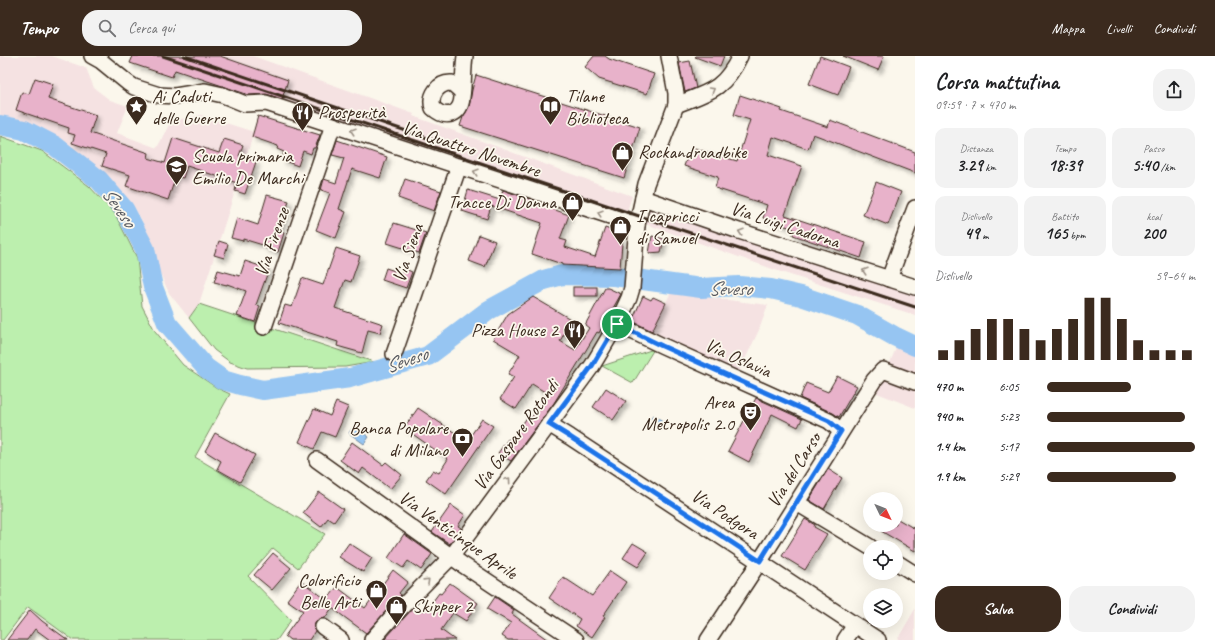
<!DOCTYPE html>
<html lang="it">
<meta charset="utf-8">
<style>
body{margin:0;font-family:Caveat,sans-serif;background:#f2f2f2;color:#202124;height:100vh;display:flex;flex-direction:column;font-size:15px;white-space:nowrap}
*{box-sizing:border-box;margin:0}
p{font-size:13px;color:#757577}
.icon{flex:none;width:22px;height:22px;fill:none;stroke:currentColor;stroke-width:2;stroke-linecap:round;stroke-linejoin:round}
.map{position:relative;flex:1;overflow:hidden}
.details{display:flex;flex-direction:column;background:#fff;width:300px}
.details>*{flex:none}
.needle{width:26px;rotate:133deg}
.tools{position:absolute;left:863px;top:436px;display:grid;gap:8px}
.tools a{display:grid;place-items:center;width:40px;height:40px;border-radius:50%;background:#fff;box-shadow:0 4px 16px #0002;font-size:20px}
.pin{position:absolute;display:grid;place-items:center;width:34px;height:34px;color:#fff;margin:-17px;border:2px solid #fff;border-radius:50%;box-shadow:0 1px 4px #0007}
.round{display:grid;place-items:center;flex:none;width:42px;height:42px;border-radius:16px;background:#f2f2f2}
.headline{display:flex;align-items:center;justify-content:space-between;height:68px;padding:0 20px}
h1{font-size:22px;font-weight:700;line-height:30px}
.figures{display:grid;grid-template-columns:repeat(3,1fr);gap:6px;height:68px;padding:4px 20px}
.figures div{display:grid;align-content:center;border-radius:10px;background:#f2f2f2;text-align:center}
.figures b{font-size:17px;font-weight:700}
.figures small{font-size:11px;font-weight:400}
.figures p{font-size:11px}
.chart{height:112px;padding:8px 20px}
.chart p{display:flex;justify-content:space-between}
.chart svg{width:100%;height:72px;margin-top:4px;stroke:#3b2a1e;stroke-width:6}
.primary-button{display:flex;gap:8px;margin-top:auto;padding:8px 20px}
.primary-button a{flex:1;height:46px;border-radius:16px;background:#3b2a1e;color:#fff;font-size:16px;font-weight:700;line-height:46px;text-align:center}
.primary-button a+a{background:#f2f2f2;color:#202124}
ul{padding:0 20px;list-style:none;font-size:13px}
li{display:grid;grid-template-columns:64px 48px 1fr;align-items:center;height:30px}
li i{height:10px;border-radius:5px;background:#3b2a1e}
header{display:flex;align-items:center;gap:24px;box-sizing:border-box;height:56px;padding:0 20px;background:#3b2a1e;color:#fff}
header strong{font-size:19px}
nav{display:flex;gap:22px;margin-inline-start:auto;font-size:14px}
.search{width:280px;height:36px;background:#f2f2f2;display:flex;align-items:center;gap:10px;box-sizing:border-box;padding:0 14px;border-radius:16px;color:#757577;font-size:15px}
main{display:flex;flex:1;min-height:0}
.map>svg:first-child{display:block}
</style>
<header>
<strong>Tempo</strong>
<div class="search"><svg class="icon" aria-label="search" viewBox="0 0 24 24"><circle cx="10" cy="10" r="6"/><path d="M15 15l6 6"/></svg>Cerca qui</div>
<nav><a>Mappa</a><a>Livelli</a><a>Condividi</a></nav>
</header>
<main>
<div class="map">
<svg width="915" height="584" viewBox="0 0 915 584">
<defs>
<filter id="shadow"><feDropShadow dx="3.5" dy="3.5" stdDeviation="2" flood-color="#0004"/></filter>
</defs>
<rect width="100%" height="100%" fill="#fbf7ec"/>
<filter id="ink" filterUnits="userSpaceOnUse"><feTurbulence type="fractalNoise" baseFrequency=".025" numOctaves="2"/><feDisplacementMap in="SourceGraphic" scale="8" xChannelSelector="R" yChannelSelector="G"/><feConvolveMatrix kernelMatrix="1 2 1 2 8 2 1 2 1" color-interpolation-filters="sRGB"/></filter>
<g filter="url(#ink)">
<!-- built -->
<g fill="#f5e2e2">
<path d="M 0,0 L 52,0 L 86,12 L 94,32 L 110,44 L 128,50 L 117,77 L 157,92 L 171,65 L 201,59 L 254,76 L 199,248 L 189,262 L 169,237 L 160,217 L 141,163 L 129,144 L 103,118 L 75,94 L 47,76 L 30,67 L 0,60 Z"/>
<path d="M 130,0 L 253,0 L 414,58 L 413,60 L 632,140 L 625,161 L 177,15 L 175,15 L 172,21 L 131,7 L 133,1 Z"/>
<path d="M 650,153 L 915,240 L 915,259 L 784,217 L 646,168 Z"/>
<path d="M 672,234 L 688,239 L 768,249 L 759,274 L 737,320 L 650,279 Z"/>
<path d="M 897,290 L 915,299 L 915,352 L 877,337 Z"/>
<path d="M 915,553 L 915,584 L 897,584 Z"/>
</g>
<!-- green -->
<g fill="#bcefae" stroke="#7c8c66">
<path d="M 0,80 L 42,95 L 89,130 L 115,158 L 137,202 L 142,250 L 155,275 L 183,309 L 217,332 L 230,338 L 195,401 L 325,478 L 298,512 L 273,492 L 248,520 L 291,564 L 277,584 L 73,584 L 28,551 L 3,584 L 0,584 Z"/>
<path d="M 199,248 L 374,306 L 345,311 L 247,312 L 230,306 L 214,294 L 189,262 Z"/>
<path d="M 654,293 L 633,327 L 602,310 Z"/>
</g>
<!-- water -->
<g fill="#96c5f2" stroke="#72879d">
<path d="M 653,359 L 666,367 L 661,375 L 648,366 Z"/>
<path d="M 354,370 L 369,381 L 364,388 L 349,377 Z"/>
</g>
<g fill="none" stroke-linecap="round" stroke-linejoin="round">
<!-- river -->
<path stroke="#96c5f2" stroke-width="20" d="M 0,69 L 24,74 L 55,90 L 99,124 L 124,153 L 145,193 L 153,231 L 167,267 L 206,312 L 223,324 L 240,329 L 263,334 L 350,322 L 428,300 L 489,254 L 544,224 L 562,219 L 614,220 L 701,232 L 739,230 L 771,233 L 801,240 L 857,259 L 894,280 L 915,290"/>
</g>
<!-- building -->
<g fill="#e8b2ca" stroke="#3b2a1e" filter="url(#shadow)">
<path d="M 133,0 L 220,0 L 288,24 L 282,43 L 266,38 L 249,39 L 175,14 L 172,21 L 130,7 Z"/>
<path d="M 594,0 L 605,0 L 609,3 L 654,18 L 647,38 L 599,23 L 585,11 Z"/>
<path d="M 696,0 L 724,0 L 720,10 L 695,1 Z"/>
<path d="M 820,0 L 849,11 L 838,39 L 809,28 Z"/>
<path d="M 843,0 L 884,0 L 878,14 Z"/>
<path d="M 690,5 L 696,32 L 685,36 L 679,7 Z"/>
<path d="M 476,19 L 640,71 L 624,122 L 460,70 L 463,61 L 469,51 L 472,34 Z"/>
<path d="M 35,22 L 53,28 L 48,43 L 96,59 L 90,77 L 149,97 L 148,102 L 165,107 L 173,82 L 219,97 L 224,83 L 243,89 L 239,100 L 256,106 L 245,138 L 235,135 L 237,127 L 187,110 L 183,122 L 176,120 L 168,144 L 126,130 L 130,119 L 102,110 L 106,98 L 72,87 L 75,79 L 68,77 L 69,72 L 16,54 L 22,36 L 29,38 Z"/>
<path d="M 740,39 L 782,53 L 781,55 L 828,71 L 830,64 L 915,96 L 915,117 L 813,78 L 808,93 L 773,81 L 768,99 L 802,110 L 785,159 L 866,186 L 861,202 L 793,179 L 794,173 L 763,162 L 767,149 L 715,132 L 718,121 L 684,110 L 691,91 L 737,105 L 750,64 L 734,59 Z"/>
<path d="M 258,60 L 320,79 L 315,92 L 313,92 L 311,98 L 303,95 L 298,110 L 282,104 L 284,96 L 277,93 L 278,90 L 252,81 Z"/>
<path d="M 337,84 L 387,101 L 380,122 L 352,113 L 339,153 L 346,156 L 336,182 L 316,174 L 330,137 L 321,134 L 324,123 L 336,127 L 344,102 L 332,99 Z"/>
<path d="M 405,123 L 441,135 L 434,155 L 398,142 Z"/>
<path d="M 876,126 L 901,136 L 888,169 L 863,159 Z"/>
<path d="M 468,134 L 500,144 L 503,134 L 550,150 L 550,152 L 569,159 L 560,183 L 567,185 L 565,191 L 595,201 L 605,172 L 619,177 L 622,187 L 620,212 L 562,209 L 562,208 L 532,198 L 542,167 L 491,150 L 487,163 L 462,155 Z"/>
<path d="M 267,139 L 289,145 L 280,175 L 284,177 L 278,196 L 265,192 L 266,190 L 243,183 L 243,185 L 231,182 L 237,162 L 258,169 Z"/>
<path d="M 394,167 L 426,177 L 419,197 L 387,187 Z"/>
<path d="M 479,179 L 495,185 L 485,211 L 469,205 Z"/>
<path d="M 652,180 L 664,183 L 661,196 L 649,197 Z"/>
<path d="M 219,185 L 228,188 L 224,202 L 214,199 Z"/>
<path d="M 336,192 L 360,200 L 351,226 L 345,224 L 335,252 L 383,268 L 380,277 L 368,274 L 362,297 L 337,290 L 338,286 L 279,267 L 285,249 L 292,251 L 302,222 L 323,229 Z"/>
<path d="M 245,205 L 269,213 L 256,249 L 260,250 L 255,266 L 237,260 L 246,235 L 227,228 L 227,229 L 214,226 L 218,214 L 240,220 Z"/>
<path d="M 386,212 L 401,217 L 403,212 L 412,216 L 406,232 L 382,224 Z"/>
<rect x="573" y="231" width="24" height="9"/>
<path d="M 605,232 L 608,232 L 621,238 L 599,277 L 597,276 L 554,347 L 511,405 L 498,397 L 508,383 L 511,385 L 528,360 L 531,362 L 548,338 L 532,328 L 516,353 L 500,343 L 514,321 L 508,318 L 520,299 L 493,283 L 508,258 L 533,241 L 572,264 L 560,285 L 575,294 L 589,272 L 585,269 Z"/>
<path d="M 643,240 L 651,244 L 653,241 L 666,247 L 652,275 L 632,265 Z"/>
<path d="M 837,320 L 857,330 L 839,361 L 833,357 L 800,342 L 806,327 L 828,336 Z"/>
<path d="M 606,332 L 626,345 L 613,364 L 593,351 Z"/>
<path d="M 756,342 L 802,363 L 798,371 L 772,358 L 749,406 L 728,395 Z"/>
<path d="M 336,346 L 348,351 L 335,381 L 322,376 L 314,393 L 299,386 L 314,353 L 330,360 Z"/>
<path d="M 418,352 L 467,385 L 482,363 L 493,370 L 446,438 L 426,424 L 433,414 L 439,417 L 448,403 L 404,372 Z"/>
<path d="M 215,377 L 255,399 L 240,426 L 217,413 L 221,405 L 205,395 Z"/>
<path d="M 352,386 L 383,409 L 386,406 L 402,419 L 390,433 L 363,412 L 359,418 L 340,404 Z"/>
<path d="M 828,413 L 842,422 L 824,453 L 809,444 Z"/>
<path d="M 319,436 L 343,453 L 334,466 L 328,462 L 321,471 L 303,457 Z"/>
<path d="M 451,449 L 465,459 L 458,470 L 461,472 L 450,488 L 432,476 Z"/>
<path d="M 896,462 L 915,473 L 915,495 L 881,475 L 884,469 L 896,469 Z"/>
<path d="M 805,463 L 815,469 L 814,471 L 827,478 L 805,514 L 782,500 Z"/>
<path d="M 404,478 L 432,498 L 421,514 L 408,505 L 403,512 L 388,502 Z"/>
<path d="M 349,487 L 372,502 L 363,516 L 339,501 Z"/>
<path d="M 633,487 L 648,496 L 638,511 L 623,502 Z"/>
<path d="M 273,497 L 291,512 L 272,534 L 254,519 Z"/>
<path d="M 393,514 L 408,526 L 399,537 L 401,539 L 366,577 L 332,552 L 325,562 L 320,563 L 316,565 L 314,570 L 315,575 L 309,584 L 290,584 L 285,580 L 303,555 L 287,544 L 301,525 L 327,544 L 337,531 L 365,552 Z"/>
<path d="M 610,515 L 626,526 L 603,560 L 605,561 L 592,581 L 576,570 L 580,563 L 549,542 L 563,521 L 592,540 Z"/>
<path d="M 450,527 L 478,547 L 466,565 L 453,557 L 441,574 L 455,584 L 384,584 L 415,550 L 422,555 L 430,549 L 439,537 L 441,538 Z"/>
<path d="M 495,541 L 514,554 L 512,558 L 548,584 L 508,584 L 502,580 L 511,567 L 487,553 Z"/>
<path d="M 30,554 L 42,565 L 68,584 L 50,584 L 35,573 L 27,584 L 7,584 Z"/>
</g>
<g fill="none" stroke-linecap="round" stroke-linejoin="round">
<defs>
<g id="minor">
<path d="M 92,0 L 101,5 L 128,27 L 134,31 L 159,39 L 175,40 L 205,35 L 223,39 L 245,48 L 266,47 L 637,169"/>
<path d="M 462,36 L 452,27 C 438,26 429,40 433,52 C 446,64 461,59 462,41 C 464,28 463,14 465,0"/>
<path d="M 676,49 C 709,36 724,34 740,0"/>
<path d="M 643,142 L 739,175 L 915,231"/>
<path d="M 889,223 L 915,152"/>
<path d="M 617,268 L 663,290 L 829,365 L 841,375"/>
<path d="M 264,271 L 333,69"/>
<path d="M 394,298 L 459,110"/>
<path d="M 549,368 L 570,381 L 878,584"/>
<path d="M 317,404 L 463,509 L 576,584"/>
<path d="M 797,447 L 870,491"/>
<path d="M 896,506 L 915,518"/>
<path d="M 323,571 L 341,584"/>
<path d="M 372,584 L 392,561 L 452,500 L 592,310 L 617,268 L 629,242 L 632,232 L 637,169 L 646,128 L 676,49 L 676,37 L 669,0"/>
<path d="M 708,584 L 760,505 L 874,324 L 883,314 L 915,326"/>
<path d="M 845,584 L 855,569"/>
</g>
</defs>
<!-- minor casing -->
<use href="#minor" stroke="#3b2a1e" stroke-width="18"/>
<!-- minor -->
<use href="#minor" stroke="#fbf7ec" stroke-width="15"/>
<!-- rail -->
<g stroke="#3b2a1e" stroke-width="3">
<path d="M 163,0 L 639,160 L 915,251"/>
<path d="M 184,0 L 436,85"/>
</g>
</g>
<!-- one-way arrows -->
<defs><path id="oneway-chevron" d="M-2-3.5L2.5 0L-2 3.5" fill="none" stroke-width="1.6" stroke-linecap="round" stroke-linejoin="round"/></defs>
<g stroke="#9b9085">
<use href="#oneway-chevron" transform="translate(712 34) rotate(-30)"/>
<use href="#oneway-chevron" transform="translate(353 75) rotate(-162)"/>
<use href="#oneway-chevron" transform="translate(476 116) rotate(-162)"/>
<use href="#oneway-chevron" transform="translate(600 157) rotate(-162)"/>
<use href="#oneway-chevron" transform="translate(741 176) rotate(-162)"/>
<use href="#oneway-chevron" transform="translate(865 215) rotate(-162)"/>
<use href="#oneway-chevron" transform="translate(508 424) rotate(-54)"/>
<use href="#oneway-chevron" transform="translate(427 525) rotate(-44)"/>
</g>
</g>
<g fill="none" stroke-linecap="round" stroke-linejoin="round" filter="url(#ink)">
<defs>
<path id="route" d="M 617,268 L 662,290 L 829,365 L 841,375 L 760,505 L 570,381 L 549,368 L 592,310 Z"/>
</defs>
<!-- route casing -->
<use href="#route" stroke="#fff" stroke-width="8"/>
<!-- route -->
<use href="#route" stroke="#1a73e8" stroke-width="5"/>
</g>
<!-- icons -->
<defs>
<symbol id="sight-pin" viewBox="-11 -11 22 30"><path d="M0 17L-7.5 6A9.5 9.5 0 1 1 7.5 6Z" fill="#3b2a1e" stroke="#fbf7ec"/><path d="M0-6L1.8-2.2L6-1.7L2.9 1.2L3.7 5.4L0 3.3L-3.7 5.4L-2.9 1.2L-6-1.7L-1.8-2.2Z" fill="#fff"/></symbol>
<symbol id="library-pin" viewBox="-11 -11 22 30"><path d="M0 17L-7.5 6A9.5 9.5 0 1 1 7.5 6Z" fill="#3b2a1e" stroke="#fbf7ec"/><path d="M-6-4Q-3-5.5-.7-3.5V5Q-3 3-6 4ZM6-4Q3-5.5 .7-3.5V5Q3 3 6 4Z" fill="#fff"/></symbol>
<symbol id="restaurant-pin" viewBox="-11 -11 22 30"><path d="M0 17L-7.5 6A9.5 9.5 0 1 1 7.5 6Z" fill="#3b2a1e" stroke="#fbf7ec"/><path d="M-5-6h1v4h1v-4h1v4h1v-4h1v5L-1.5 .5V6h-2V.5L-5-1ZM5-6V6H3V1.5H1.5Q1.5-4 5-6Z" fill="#fff"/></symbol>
<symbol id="shop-pin" viewBox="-11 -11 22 30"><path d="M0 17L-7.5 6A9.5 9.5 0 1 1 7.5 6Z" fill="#3b2a1e" stroke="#fbf7ec"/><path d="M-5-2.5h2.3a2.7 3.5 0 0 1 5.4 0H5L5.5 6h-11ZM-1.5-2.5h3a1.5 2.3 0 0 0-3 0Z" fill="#fff"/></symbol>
<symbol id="school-pin" viewBox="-11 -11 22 30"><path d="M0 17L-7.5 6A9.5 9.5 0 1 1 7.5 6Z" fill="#3b2a1e" stroke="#fbf7ec"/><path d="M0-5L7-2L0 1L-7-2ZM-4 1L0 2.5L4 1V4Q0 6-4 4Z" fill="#fff"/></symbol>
<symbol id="theatre-pin" viewBox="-11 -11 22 30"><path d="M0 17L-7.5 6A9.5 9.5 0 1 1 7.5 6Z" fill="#3b2a1e" stroke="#fbf7ec"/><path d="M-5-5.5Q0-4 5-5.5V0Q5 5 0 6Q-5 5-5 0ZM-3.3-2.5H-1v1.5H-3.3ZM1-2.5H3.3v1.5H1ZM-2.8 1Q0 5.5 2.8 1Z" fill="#fff"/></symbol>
<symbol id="bank-pin" viewBox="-11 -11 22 30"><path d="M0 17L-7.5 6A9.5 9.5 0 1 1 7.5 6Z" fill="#3b2a1e" stroke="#fbf7ec"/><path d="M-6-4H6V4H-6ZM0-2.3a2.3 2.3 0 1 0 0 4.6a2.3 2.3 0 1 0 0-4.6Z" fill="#fff"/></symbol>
</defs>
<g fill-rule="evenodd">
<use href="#sight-pin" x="124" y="38" width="25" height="34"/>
<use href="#library-pin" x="538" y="38" width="25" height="34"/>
<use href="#restaurant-pin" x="290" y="44" width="25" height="34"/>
<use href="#shop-pin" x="610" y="84" width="25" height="34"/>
<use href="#school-pin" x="164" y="98" width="25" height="34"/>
<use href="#shop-pin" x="560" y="134" width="25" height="34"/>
<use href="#shop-pin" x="608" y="158" width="25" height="34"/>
<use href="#restaurant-pin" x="562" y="262" width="25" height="34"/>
<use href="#theatre-pin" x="738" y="344" width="25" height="34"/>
<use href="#bank-pin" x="450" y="370" width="25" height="34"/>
<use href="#shop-pin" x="364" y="522" width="25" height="34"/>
<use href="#shop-pin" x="384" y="538" width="25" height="34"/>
</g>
<g text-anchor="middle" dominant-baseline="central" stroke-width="3.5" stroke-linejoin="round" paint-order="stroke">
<!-- poi labels -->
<g font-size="19" fill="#3b2a1e" stroke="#fbf7ec" text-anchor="start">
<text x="152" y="40">Ai Caduti<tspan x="152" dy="22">delle Guerre</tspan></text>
<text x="566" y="40">Tilane<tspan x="566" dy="22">Biblioteca</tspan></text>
<text x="318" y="56">Prosperità</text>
<text x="638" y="96">Rockandroadbike</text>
<text x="192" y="100">Scuola primaria<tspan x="192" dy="22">Emilio De Marchi</tspan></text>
<text x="556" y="146" text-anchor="end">Tracce Di Donna</text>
<text x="636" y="160">I capricci<tspan x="636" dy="22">di Samuel</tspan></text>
<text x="558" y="274" text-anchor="end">Pizza House 2</text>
<text x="734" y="346" text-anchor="end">Area<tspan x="734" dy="22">Metropolis 2.0</tspan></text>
<text x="448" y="372" text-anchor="end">Banca Popolare<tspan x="448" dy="22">di Milano</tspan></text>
<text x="360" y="524" text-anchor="end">Colorificio<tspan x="360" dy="22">Belle Arti</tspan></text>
<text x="412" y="550">Skipper 2</text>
</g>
<!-- street labels -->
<g font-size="19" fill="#3b2a1e" stroke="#fbf7ec">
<text transform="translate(471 93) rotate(18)">Via Quattro Novembre</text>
<text transform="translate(785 169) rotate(18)">Via Luigi Cadorna</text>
<text transform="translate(272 186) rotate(-71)">Via Firenze</text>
<text transform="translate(408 197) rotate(-71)">Via Siena</text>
<text transform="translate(738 302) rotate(24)">Via Oslavia</text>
<text transform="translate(516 379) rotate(-54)">Via Gaspare Rotondi</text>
<text transform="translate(794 414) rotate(-58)">Via del Carso</text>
<text transform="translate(725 458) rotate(33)">Via Podgora</text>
<text transform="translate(458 479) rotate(35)">Via Venticinque Aprile</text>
</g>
<!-- water labels -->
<g font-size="20" font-style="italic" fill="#56585e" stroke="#fbf7ec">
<text transform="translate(119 151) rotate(55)">Seveso</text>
<text x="730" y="232">Seveso</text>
<text transform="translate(406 304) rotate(-19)">Seveso</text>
</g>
</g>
</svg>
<div class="tools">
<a><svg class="needle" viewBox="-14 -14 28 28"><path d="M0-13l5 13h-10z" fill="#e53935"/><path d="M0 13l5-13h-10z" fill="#757577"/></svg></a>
<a><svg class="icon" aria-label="locate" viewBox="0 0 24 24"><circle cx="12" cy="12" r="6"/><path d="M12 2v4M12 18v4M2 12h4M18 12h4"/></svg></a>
<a><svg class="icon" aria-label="layers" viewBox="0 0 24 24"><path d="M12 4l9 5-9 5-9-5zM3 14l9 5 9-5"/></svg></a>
</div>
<div class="pin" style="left:617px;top:268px;background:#1e9e55"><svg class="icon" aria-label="arrive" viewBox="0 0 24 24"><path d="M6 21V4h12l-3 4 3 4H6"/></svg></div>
</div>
<section class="details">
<div class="headline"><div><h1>Corsa mattutina</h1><p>09:59 · 7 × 470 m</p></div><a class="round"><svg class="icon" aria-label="share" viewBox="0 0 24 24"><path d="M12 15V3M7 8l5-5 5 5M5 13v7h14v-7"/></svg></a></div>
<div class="figures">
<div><p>Distanza</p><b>3.29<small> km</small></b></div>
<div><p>Tempo</p><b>18:39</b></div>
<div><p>Passo</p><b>5:40<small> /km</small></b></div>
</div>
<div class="figures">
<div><p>Dislivello</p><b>49<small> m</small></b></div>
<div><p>Battito</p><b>165<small> bpm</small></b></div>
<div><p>kcal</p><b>200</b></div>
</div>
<div class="chart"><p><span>Dislivello</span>59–64 m</p>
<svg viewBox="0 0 160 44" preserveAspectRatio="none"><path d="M5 44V38M15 44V32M25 44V25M35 44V19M45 44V19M55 44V25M65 44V32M75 44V25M85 44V19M95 44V6M105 44V6M115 44V19M125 44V32M135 44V38M145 44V38M155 44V38"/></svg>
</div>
<ul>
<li><b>470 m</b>6:05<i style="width:57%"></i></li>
<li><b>940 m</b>5:23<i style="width:93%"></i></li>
<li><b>1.4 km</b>5:17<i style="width:100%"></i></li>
<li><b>1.9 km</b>5:29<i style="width:87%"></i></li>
</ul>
<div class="primary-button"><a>Salva</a><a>Condividi</a></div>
</section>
</main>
